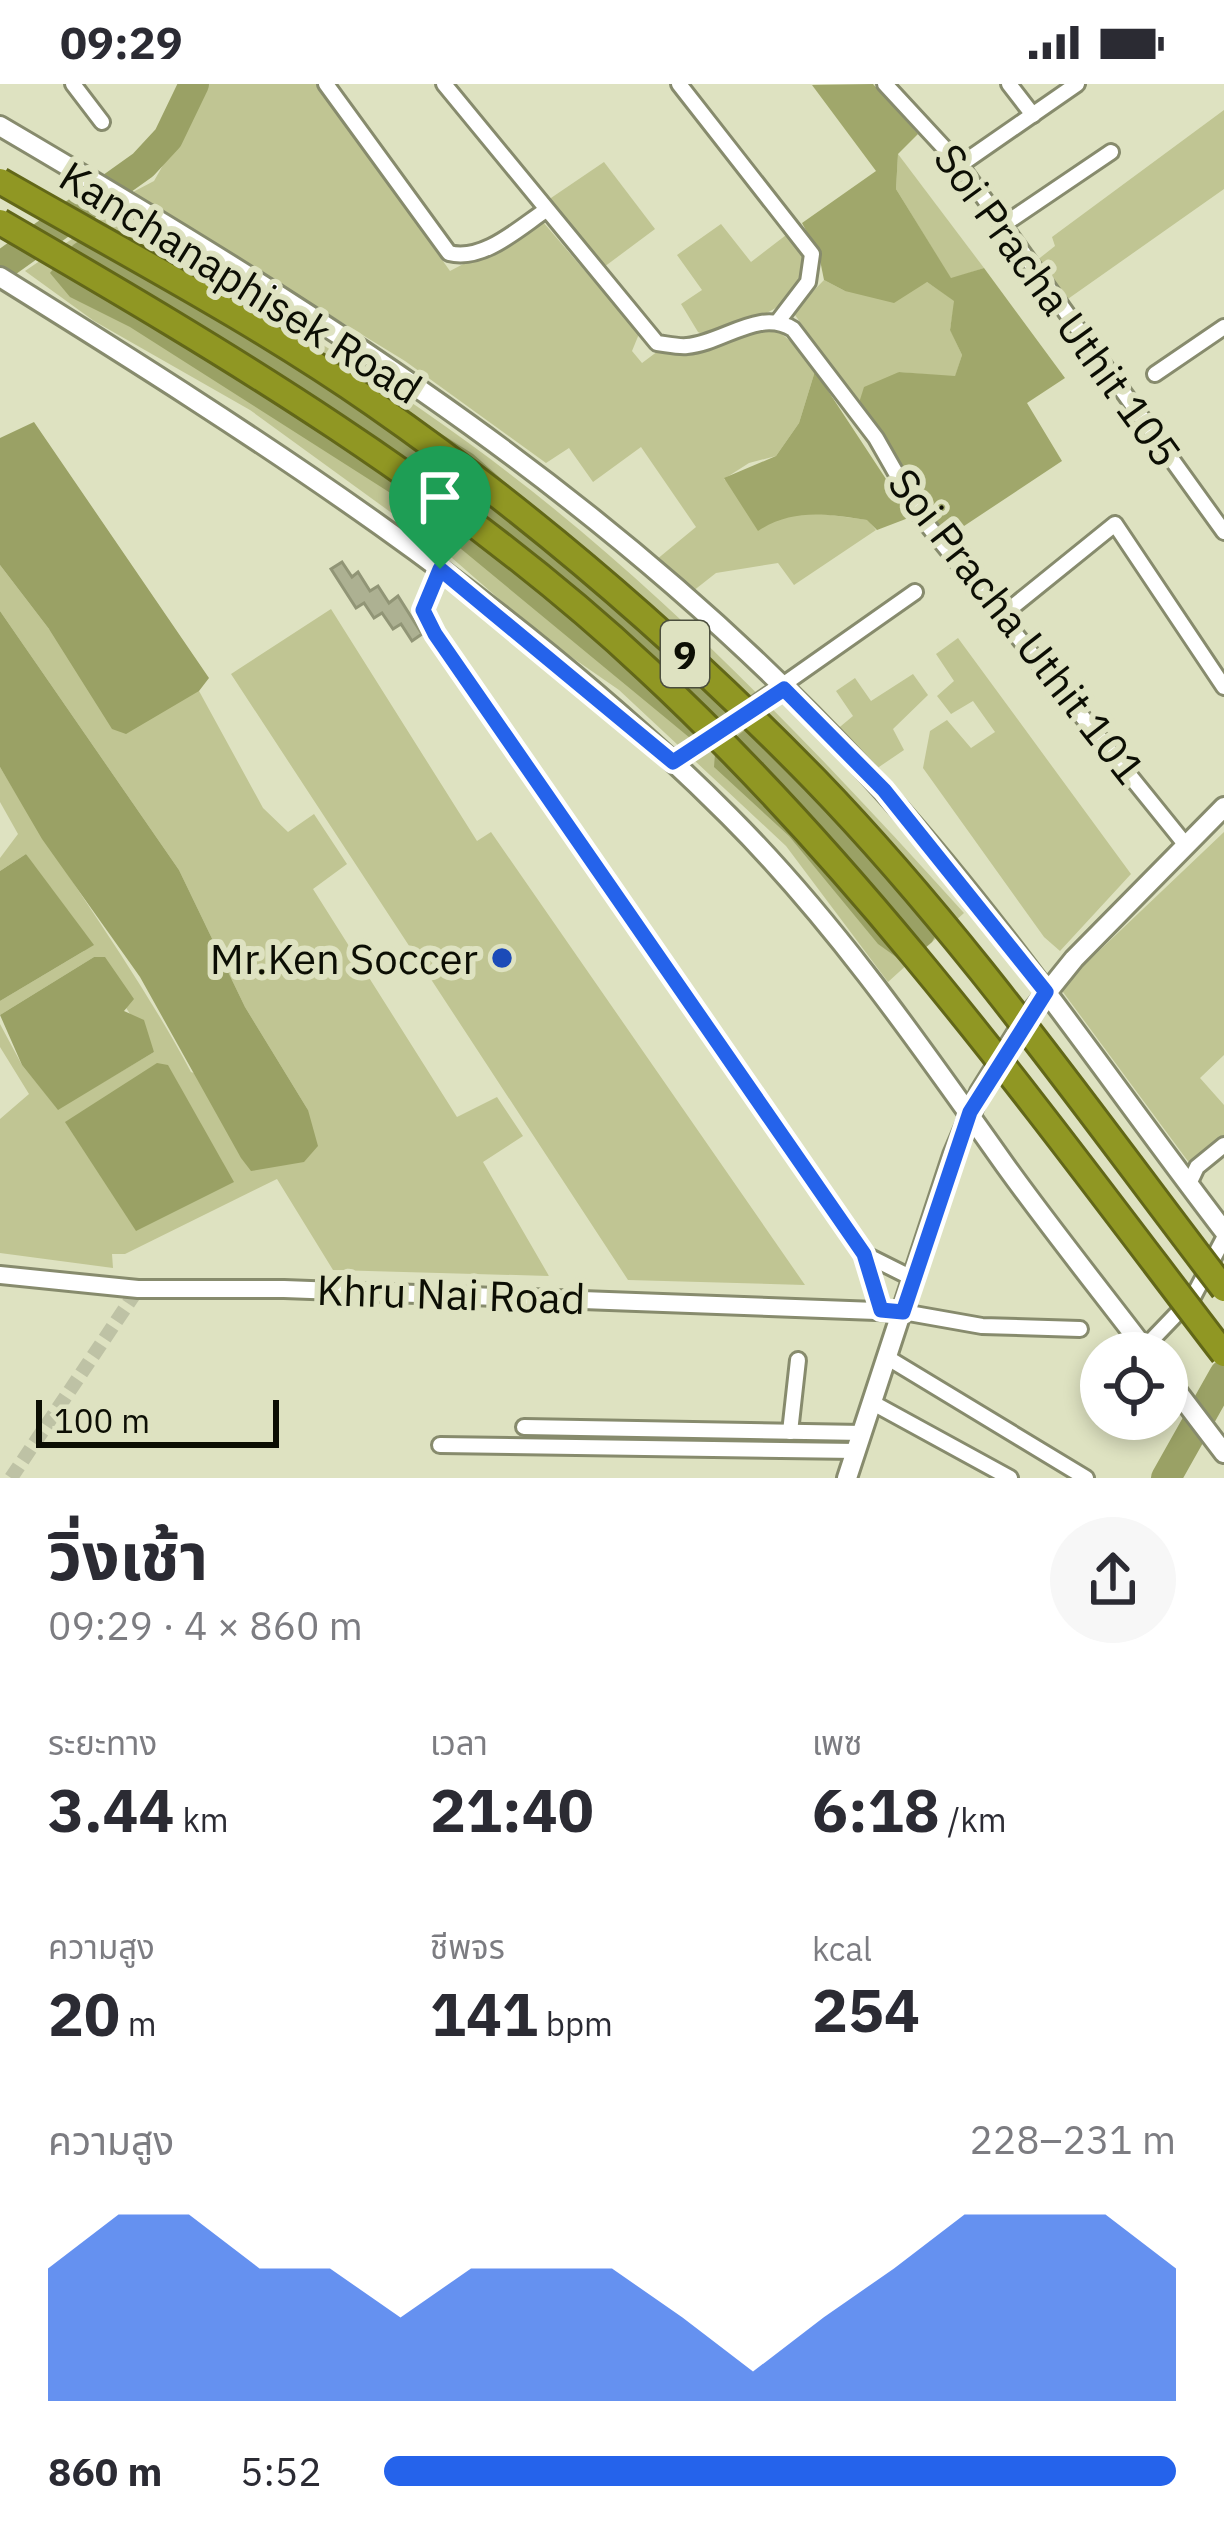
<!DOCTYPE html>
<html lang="th">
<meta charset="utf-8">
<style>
body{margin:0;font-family:"IBM Plex Sans","Noto Sans Thai",sans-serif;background:#f7f7f7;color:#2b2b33;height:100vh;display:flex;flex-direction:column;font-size:45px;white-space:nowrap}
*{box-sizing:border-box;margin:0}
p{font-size:39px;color:#7c7c81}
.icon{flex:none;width:66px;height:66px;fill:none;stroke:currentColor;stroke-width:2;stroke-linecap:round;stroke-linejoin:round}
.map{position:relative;height:1394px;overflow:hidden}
.panel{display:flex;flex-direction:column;background:#fff;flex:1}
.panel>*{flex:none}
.fabs{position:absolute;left:1080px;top:1248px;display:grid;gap:24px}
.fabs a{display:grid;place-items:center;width:108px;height:108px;border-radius:50%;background:#fff;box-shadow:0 6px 18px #0003;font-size:60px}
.scale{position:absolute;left:36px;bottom:30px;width:243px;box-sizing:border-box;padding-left:12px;border:6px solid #0c0e04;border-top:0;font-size:33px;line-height:42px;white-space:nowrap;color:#0c0e04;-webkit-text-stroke:9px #dee2c1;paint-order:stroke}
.pin{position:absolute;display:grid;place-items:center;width:102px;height:102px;color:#fff;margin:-123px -51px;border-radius:50% 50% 50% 0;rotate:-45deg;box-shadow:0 0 12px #0007}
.pin .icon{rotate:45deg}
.round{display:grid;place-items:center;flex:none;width:126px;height:126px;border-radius:63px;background:#f7f7f7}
.overview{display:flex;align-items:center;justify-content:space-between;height:204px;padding:0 48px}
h1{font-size:66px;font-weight:700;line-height:90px}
.metrics{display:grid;grid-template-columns:repeat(3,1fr);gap:18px;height:204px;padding:12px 48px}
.metrics div{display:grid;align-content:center}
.metrics b{font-size:60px;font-weight:700}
.metrics small{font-size:33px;font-weight:400}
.metrics p{font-size:33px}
.chart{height:336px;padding:24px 48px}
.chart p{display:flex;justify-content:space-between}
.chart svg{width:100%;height:216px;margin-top:12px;fill:#2563eb;opacity:.7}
ul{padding:0 48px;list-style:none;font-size:39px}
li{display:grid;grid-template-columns:192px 144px 1fr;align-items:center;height:90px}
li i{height:30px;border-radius:15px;background:#2563eb}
.status{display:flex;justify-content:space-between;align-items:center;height:84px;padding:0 60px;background:#fff;direction:ltr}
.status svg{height:33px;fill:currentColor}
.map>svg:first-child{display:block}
</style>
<div class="status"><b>09:29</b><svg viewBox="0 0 49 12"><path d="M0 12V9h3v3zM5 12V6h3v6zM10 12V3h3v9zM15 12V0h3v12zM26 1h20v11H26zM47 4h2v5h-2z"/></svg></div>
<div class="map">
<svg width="1224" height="1394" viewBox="0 0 1224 1394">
<rect width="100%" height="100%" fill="#dee2c1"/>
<!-- green -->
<g fill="#c0c593">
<path d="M 209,0 L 317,0 L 450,187 L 543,138 L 639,250 L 632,267 L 642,279 L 662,264 L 777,246 L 802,267 L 815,287 L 799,339 L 776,372 L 749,379 L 724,395 L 780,432 L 816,429 L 868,436 L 876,446 L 794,501 L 778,479 L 716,489 L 688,511 L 656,476 L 696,443 L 641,363 L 593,398 L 569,364 L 546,379 L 405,277 L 131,109 L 154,97 Z"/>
<path d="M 1224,26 L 1224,105 L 1065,217 L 1036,177 L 1055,162 L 1052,153 Z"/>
<path d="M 898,70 L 984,184 L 951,195 L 896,105 Z"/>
<path d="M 604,78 L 655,145 L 600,186 L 548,116 Z"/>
<path d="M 110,129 C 230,205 356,276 470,360 C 654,494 812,661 964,829 L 888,898 L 786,762 L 619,606 L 544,554 L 444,467 L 250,326 L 94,237 L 25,187 Z"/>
<path d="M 721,140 L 751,178 L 790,148 C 838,212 752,238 706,252 L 698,248 L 681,220 L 702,206 L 677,171 Z"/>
<path d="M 824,196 L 845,207 L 927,198 L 955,217 L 950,245 L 962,271 L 955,293 L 899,288 L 858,322 L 793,228 Z"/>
<path d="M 0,481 L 49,545 L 199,607 L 263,724 L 288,748 L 314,730 L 347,780 L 313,805 L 457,1033 L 497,1013 L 523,1052 L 483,1078 L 549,1192 L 333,1186 L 277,1095 L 125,1170 L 112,1170 L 113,1184 L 0,1169 L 0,1035 L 29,1010 L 0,963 L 0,940 L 22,981 L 58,1025 L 154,968 L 94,873 L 0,931 L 0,917 L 84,867 L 26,770 L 0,787 L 0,774 L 18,750 L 0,718 L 0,683 C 61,787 134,881 191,988 L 308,1026 L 245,923 L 179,786 L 0,527 Z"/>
<path d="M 331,525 L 477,757 L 491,748 L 805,1201 L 628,1196 L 231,590 Z"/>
<path d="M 958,554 L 1131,790 L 1060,867 L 1044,853 L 923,684 L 930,647 L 947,636 L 971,664 L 995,648 L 973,617 L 951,630 L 937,612 L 954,597 L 936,570 Z"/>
<path d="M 913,590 L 928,611 L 893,645 L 904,666 L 876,685 L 835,647 L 853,632 L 836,607 L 855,594 L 871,617 Z"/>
<path d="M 1224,748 L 1224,971 L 1200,994 L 1224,1021 L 1224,1054 L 1190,1080 L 1060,904 Z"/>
</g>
<!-- forest -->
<g fill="#a0a76b">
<path d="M 873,0 L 918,50 L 898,70 L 896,105 L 951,194 L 984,184 L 1065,294 L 1027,319 L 1062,377 L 952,450 L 935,437 L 858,322 L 864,303 L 899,288 L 955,292 L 962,271 L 950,246 L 954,217 L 927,198 L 894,219 L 845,207 L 824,196 L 819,171 L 802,139 L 876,87 L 812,1 Z"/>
<path d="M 815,287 L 911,433 L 877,446 L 867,436 C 827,430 793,424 758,447 L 724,394 L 776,372 L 799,339 Z"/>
</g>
<!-- water -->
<g fill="#9aa165">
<path d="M 102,141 L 125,149 L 473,370 L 745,608 L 722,638 L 690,654 L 403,417 L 130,243 L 70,213 L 50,189 L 73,161 Z"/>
<path d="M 34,338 L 209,594 L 199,607 L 126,650 L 112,645 L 49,545 L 0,481 L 0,354 Z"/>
<path d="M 0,527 L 179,786 L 245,923 L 308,1026 L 318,1062 L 304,1078 L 251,1087 L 241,1074 L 140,893 L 42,755 L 0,683 Z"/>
<path d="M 762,632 L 948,828 L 932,858 L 906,880 L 878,860 L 789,752 L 714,683 L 715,670 Z"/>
<path d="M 26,770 L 94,861 L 0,917 L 0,787 Z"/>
<path d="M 94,873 L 105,873 L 134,915 L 124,927 L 144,936 L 154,968 L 58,1026 L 22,981 L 0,931 Z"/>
<path d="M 157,979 L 168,981 L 234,1098 L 136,1147 L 65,1038 Z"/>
</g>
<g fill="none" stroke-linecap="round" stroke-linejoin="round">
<!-- river -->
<g stroke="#9aa165" stroke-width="30">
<path d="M 0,183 L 143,81 L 168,54 L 194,0"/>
<path d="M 1166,1394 L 1224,1291"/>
</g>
</g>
<!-- building -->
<path fill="#adb192" stroke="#919576" stroke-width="3" d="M 342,478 L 352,493 L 358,488 L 370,507 L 378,502 L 389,519 L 398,512 L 422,550 L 412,557 L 401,540 L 393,545 L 382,529 L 374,534 L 364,519 L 356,524 L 331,485 Z"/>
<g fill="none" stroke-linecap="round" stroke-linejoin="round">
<!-- minor-tunnel -->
<path stroke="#bec2a5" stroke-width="14" stroke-dasharray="14 7" stroke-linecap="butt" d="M 11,1394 L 138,1205"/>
<defs>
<g id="minor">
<path d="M 73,0 L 102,38"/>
<path d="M 326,0 L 449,169 C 483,178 519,144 546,126"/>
<path d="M 444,0 L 657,259 C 666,260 678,263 687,262 C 723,259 759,224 793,245 L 876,354 L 921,433 L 1185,760"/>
<path d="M 679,0 L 812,170 L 808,198 L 779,236"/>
<path d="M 885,0 L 960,81 L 1224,448"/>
<path d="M 1009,0 L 1033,31"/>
<path d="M 960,81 L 1077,0"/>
<path d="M 1003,141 L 1111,68"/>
<path d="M 1155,290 L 1224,243"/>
<path d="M 440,485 L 423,526 L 435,550 L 864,1170 L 914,1195"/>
<path d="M 1000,533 L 1115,440 L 1224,603"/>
<path d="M 673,678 L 915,508"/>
<path d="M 1188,1102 L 1197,1083 L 1224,1061"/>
<path d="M 864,1170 L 881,1226"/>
<path d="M 903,1228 L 982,1242 L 1080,1245"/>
<path d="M 1144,1264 L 1193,1213 L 1224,1154"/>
<path d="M 888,1274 L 1086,1394"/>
<path d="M 873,1319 L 1010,1394"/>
<path d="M 524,1343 L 863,1349"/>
<path d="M 790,1348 L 798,1276"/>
<path d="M 440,1361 L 857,1367"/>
</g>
<path id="tertiary" d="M 0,1191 L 138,1205 L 284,1205 L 903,1228"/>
<g id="secondary">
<path d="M 0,42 C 325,233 632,425 886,710 C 1009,847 1112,1001 1224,1147"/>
<path d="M 0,193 C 257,353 514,516 729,732 C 834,837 920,961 1005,1081 C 1051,1145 1100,1206 1148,1269"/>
<path d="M 1167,1294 L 1224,1369"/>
<path d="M 847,1394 L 953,1071 L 980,1008 L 1025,936 L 1074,875 L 1224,723"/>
</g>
</defs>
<!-- minor casing -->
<use href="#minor" stroke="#878b6d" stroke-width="20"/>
<!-- tertiary casing -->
<use href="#tertiary" stroke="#878b6d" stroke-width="22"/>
<!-- secondary casing -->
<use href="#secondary" stroke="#878b6d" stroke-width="24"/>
<!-- minor -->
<use href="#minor" stroke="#fff" stroke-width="14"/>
<!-- tertiary -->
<use href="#tertiary" stroke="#fff" stroke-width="16"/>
<!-- secondary -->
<use href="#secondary" stroke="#fff" stroke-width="18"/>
<defs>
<g id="motorway-bridge">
<path d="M 0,97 C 125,169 255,237 374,320 C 532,430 680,558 815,696 C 966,852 1092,1033 1224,1205"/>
<path d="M 0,138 C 226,269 455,405 647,585 C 867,789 1042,1032 1224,1270"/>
</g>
</defs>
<!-- motorway-bridge casing -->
<use href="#motorway-bridge" stroke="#626718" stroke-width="30" stroke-linecap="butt"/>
<!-- motorway-bridge -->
<use href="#motorway-bridge" stroke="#909723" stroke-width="24"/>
</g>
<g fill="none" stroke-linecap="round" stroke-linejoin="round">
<defs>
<path id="route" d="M 440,485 L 673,678 L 784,605 L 884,706 L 1046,908 L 970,1028 L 903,1228 L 881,1226 L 864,1170 L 435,550 L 423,526 Z"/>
</defs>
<!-- route casing -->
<use href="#route" stroke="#fff" stroke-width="24"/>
<!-- route -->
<use href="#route" stroke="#2563eb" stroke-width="15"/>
</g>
<!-- markers -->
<circle fill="#1c4bb8" stroke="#dee2c1" stroke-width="4.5" cx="502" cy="874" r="12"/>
<g text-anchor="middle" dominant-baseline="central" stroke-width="12" stroke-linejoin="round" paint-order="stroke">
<!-- shield labels -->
<rect fill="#dee2c1" stroke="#4b4e3d" stroke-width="3" x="661" y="537" width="48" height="66" rx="9"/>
<g font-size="39" font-weight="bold" fill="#0c0e04">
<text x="685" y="570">9</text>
</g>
<!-- street labels -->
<g font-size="42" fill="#0c0e04" stroke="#dee2c1">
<text transform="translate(241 198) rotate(32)">Kanchanaphisek Road</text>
<text transform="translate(1058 221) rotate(54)">Soi Pracha Uthit 105</text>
<text transform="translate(1017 542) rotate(52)">Soi Pracha Uthit 101</text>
<text transform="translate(451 1210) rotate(2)">Khru Nai Road</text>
</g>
<!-- poi labels -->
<g font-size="42" fill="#0c0e04" stroke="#dee2c1" text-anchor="end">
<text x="478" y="874">Mr.Ken Soccer</text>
</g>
</g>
</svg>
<div class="fabs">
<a><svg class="icon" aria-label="locate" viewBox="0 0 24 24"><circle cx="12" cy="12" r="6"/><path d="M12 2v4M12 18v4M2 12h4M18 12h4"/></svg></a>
</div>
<div class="scale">100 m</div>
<div class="pin" style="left:440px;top:485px;background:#1e9e55"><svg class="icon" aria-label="arrive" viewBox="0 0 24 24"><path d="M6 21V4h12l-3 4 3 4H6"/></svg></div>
</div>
<section class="panel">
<div class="overview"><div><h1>วิ่งเช้า</h1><p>09:29 · 4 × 860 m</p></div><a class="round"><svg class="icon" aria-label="share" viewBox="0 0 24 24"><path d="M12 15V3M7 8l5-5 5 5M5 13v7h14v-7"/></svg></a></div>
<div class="metrics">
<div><p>ระยะทาง</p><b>3.44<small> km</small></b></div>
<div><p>เวลา</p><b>21:40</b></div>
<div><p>เพซ</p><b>6:18<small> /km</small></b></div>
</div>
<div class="metrics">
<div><p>ความสูง</p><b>20<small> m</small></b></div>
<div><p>ชีพจร</p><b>141<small> bpm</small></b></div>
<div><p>kcal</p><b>254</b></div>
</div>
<div class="chart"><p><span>ความสูง</span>228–231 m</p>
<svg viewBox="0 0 160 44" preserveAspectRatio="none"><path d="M0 44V17L10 6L20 6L30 17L40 17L50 27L60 17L70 17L80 17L90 27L100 38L110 27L120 17L130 6L140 6L150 6L160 17V44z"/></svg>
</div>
<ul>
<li><b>860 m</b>5:52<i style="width:100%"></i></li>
</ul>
</section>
